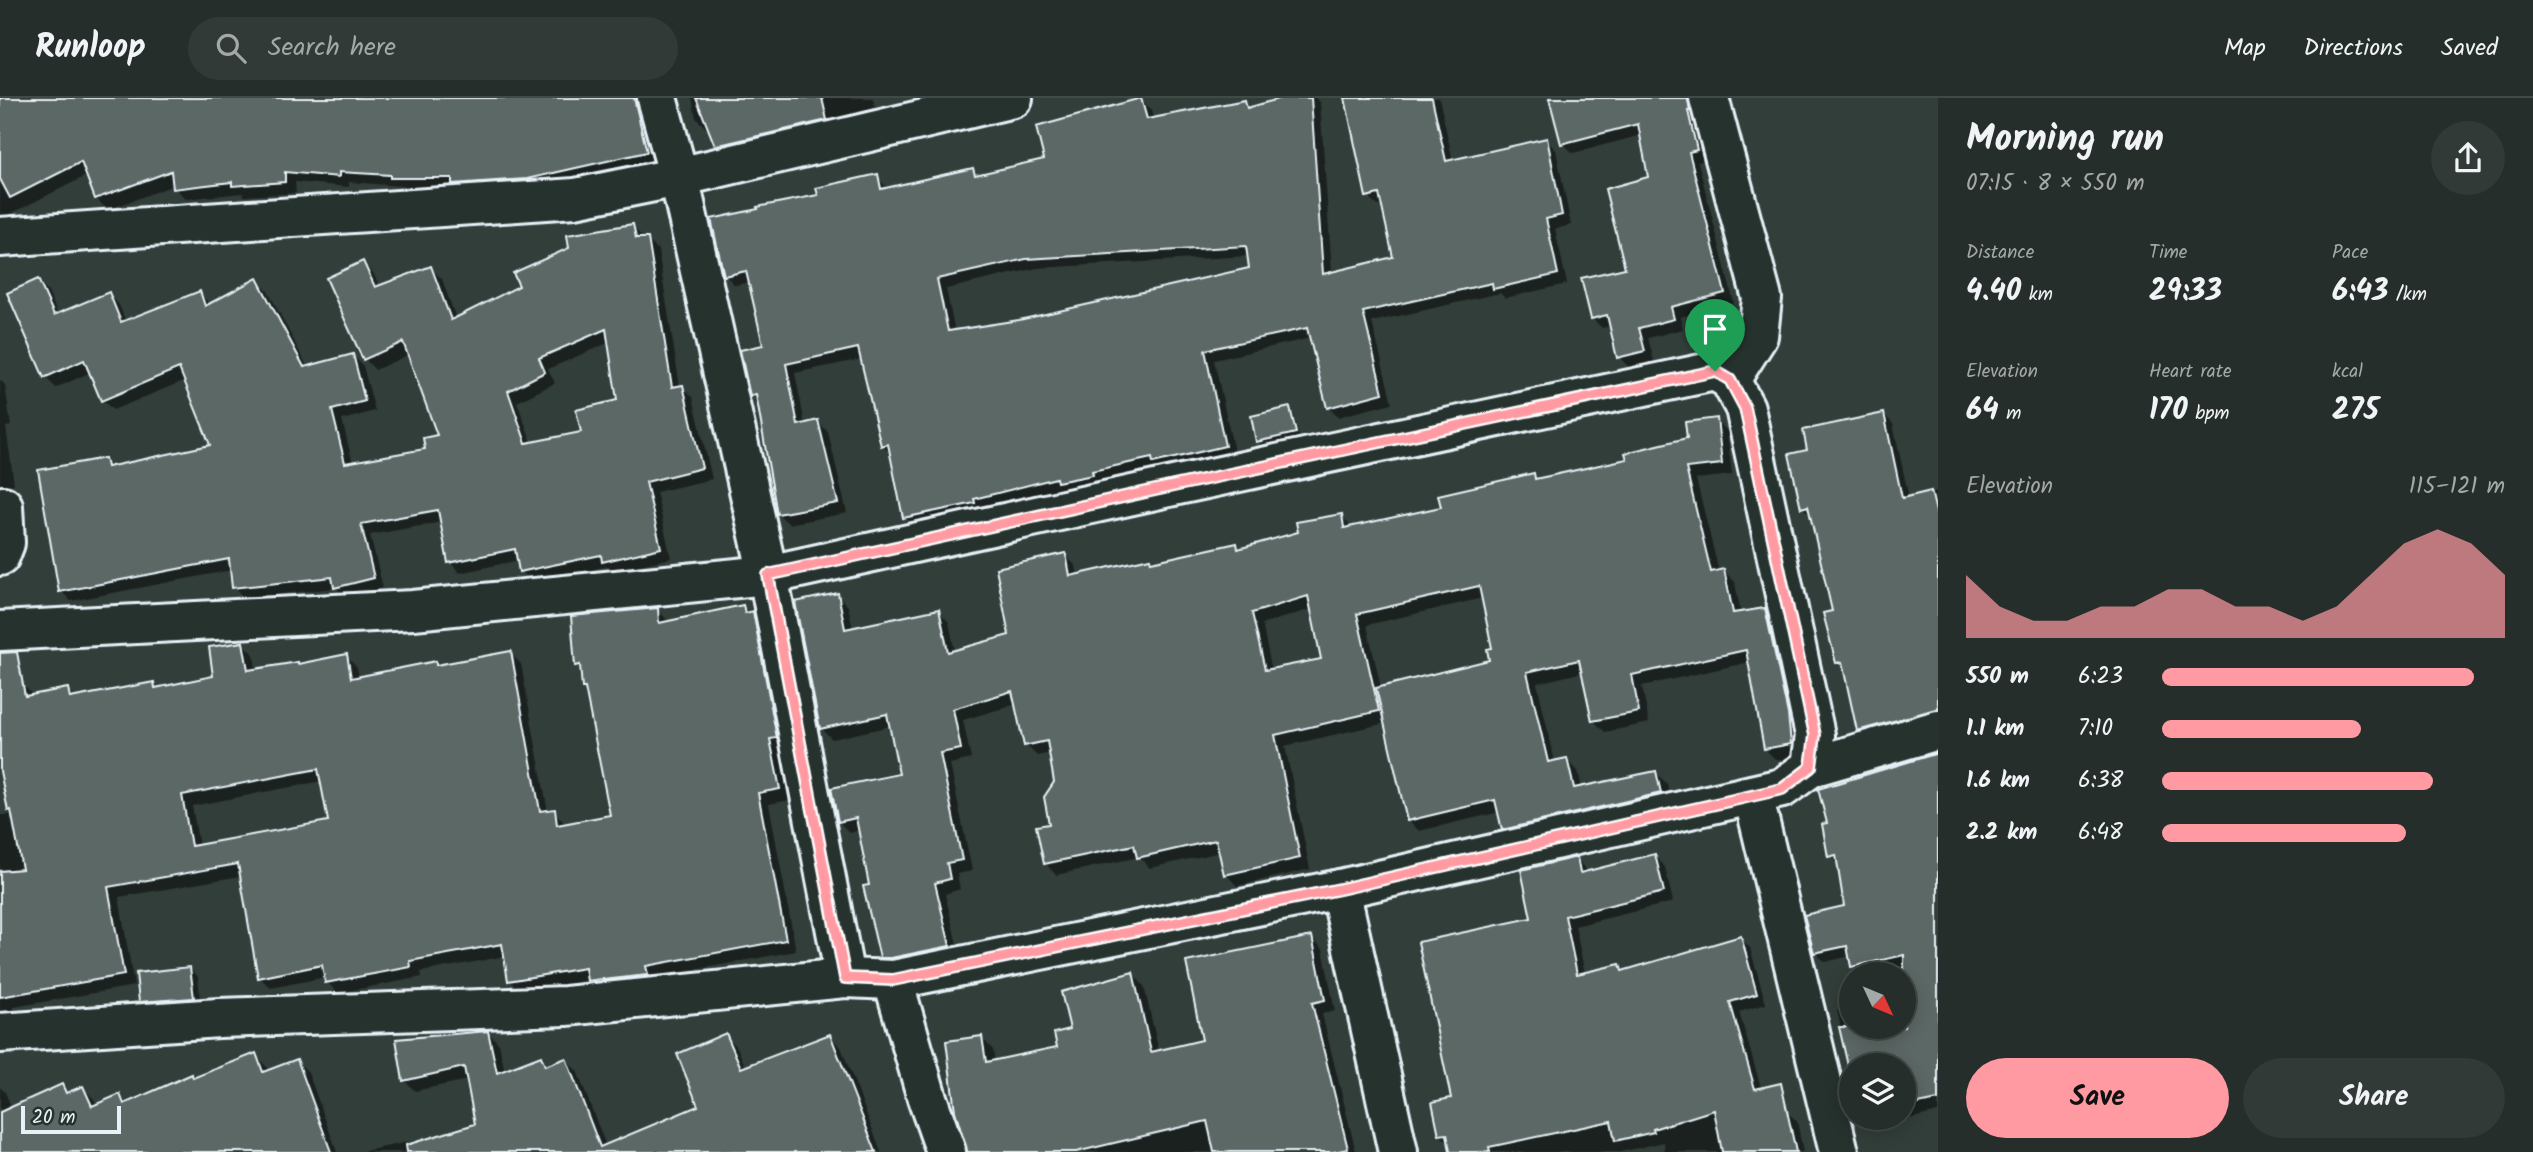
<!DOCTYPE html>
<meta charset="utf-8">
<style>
body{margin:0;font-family:Kalam,sans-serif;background:#323a37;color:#f1f3f6;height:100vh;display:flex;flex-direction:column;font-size:26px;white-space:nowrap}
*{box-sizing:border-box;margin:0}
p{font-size:23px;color:#a4a8a9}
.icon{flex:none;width:38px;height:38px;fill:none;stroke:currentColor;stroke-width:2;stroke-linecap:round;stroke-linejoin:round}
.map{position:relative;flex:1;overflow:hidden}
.sheet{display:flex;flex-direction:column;background:#262e2b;width:595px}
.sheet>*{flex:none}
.needle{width:46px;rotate:134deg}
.buttons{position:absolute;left:1839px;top:864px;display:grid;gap:14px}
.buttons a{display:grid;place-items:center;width:77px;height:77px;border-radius:50%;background:#262e2b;box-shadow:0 4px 18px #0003,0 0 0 2px #424a47;font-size:35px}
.scale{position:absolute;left:21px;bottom:18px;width:100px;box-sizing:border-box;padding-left:7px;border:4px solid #e8f1f8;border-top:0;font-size:19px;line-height:24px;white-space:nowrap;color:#e8f1f8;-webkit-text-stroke:5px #26332d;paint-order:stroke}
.pin{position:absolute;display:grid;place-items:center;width:60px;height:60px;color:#fff;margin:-72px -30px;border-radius:50% 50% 50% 0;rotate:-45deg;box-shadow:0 0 7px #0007}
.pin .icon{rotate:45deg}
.round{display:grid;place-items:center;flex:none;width:74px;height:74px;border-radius:37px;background:#323a37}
.head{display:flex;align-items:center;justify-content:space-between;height:119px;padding:0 28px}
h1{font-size:38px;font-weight:700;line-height:52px}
.figures{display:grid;grid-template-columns:repeat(3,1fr);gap:10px;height:119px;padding:7px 28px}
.figures div{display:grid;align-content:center}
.figures b{font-size:30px;font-weight:700}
.figures small{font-size:19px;font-weight:400}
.figures p{font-size:19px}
.chart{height:196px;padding:14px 28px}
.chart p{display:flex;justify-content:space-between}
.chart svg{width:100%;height:126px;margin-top:7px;fill:#ff9aa2;opacity:.7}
.button{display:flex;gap:14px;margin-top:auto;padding:14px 28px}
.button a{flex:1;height:80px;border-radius:42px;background:#ff9aa2;color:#111;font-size:28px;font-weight:700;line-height:80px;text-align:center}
.button a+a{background:#323a37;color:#f1f3f6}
ul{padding:0 28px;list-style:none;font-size:23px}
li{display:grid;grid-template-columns:112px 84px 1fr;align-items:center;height:52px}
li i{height:18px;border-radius:9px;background:#ff9aa2}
header{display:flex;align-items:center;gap:42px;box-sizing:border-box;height:98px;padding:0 35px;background:#262e2b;border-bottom:2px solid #424a47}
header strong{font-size:33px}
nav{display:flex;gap:38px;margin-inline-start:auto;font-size:24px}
.search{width:490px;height:63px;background:#323a37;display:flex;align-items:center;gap:18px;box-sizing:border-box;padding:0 24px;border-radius:38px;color:#a4a8a9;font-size:26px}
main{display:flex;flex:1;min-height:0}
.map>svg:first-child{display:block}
</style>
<header>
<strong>Runloop</strong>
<div class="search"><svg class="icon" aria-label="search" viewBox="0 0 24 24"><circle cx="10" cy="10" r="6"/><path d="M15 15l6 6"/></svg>Search here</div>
<nav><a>Map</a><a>Directions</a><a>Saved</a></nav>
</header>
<main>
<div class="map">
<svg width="1938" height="1054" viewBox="0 0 1938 1054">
<rect width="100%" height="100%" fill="#323e39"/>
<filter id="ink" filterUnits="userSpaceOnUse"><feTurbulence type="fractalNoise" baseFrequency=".0143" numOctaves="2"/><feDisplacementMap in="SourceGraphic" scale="14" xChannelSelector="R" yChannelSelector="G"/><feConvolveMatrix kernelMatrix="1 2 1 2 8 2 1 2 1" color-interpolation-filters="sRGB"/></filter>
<g filter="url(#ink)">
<!-- shadow -->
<g fill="#0007" fill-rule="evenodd">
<path d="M 0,0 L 636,0 L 644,8 L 657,64 L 538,92 L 403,90 L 401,88 L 349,84 L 349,89 L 295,84 L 296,95 L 245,98 L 242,95 L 186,101 L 175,90 L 174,87 L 107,112 L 96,100 L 88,77 L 0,121 Z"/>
<path d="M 692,0 L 873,0 L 878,22 L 728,59 L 717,47 L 711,31 L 708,32 L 696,20 Z"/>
<path d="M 1288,0 L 1316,0 L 1320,4 L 1332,175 L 1395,160 L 1383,107 L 1378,108 L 1367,98 L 1346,0 L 1439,0 L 1453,63 L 1546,42 L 1556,52 L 1571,127 L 1555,131 L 1567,186 L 1505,200 L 1500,195 L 1372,224 L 1392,305 L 1338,319 L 1328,309 L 1311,240 L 1214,262 L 1235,358 L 1165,374 L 1160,370 L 1101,383 L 1102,386 L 1069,393 L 1065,390 L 915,430 L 905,419 L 891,356 L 882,347 L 862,261 L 795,275 L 805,327 L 818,324 L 828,334 L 847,415 L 789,426 L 778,416 L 759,304 L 752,297 L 765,249 L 750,184 L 735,187 L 725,177 L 820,99 L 877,78 L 888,91 L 973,72 L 979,78 L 1046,63 L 1141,2 L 1151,12 L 1153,22 L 1245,4 L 1251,10 ZM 1249,158 L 1251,171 L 1019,224 L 955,234 L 946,191 L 1037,170 Z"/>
<path d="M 1551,0 L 1691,0 L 1706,62 L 1698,64 L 1734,205 L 1680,219 L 1683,231 L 1648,240 L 1654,263 L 1629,269 L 1619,259 L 1612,228 L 1602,230 L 1592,220 L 1627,171 L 1650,80 L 1642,37 L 1573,55 L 1563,45 Z"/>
<path d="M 633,128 L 644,142 L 647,142 L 658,152 L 680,289 L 682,288 L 693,299 L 712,381 L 656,394 L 671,460 L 614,473 L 609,468 L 532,484 L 521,473 L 519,462 L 460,475 L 450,464 L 442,424 L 370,437 L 383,490 L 347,500 L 336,490 L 244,500 L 234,489 L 232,472 L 71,503 L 61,493 L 105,362 L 112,370 L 212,348 L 186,282 L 113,312 L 102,302 L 91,274 L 56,290 L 45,279 L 38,183 L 48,194 L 58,217 L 109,196 L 119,207 L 126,224 L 199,195 L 210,206 L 257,182 L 268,193 L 308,270 L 353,258 L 363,268 L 375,313 L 342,322 L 353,366 L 427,352 L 439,339 L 410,256 L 375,272 L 365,261 L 329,180 L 363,165 L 373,175 L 380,189 L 431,170 L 442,181 L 456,221 L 521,189 ZM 610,244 L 619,304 L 583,335 L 532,345 L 517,304 L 555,285 L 548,271 Z"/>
<path d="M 0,282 L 5,287 L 11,328 L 6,329 L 14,386 L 0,388 Z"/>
<path d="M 1289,311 L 1293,315 L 1299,339 L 1262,347 L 1258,343 Z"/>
<path d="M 1884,316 L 1893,326 L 1909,400 L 1938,393 L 1938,621 L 1869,641 L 1859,632 L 1845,572 L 1838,564 L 1834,514 L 1813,419 L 1802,409 L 1809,354 Z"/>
<path d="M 1716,322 L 1727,333 L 1732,377 L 1696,381 L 1719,474 L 1724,473 L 1735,484 L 1741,516 L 1765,512 L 1776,523 L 1802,657 L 1776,662 L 1765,651 L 1750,564 L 1642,588 L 1649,625 L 1605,634 L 1594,623 L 1584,574 L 1537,585 L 1555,664 L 1567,662 L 1578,673 L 1582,690 L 1656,675 L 1667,686 L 1671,706 L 1514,742 L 1503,731 L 1500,714 L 1419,733 L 1408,722 L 1386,625 L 1285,648 L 1310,771 L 1237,788 L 1226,776 L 1221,754 L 1150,770 L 1139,759 L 1056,777 L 1045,765 L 1056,684 L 1051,655 L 1037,658 L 1026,647 L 1017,606 L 963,622 L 971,661 L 950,666 L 972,773 L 957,776 L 960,791 L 945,796 L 960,859 L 893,870 L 882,859 L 860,732 L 850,735 L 839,724 L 901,677 L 891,628 L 832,641 L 821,630 L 837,497 L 848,508 L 853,531 L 938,513 L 949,524 L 955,554 L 1011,538 L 1065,457 L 1076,468 L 1078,478 L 1150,462 L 1153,465 L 1236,447 L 1241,452 L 1300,435 L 1341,418 L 1352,429 L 1443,410 L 1533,377 L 1538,382 L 1629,363 L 1689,341 ZM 1483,500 L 1494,551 L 1491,564 L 1381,590 L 1367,527 ZM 1312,511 L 1323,563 L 1272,573 L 1262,526 Z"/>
<path d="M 743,509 L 763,526 L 787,651 L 780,652 L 790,702 L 769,706 L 796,853 L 656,879 L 658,888 L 600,894 L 588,882 L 521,894 L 510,883 L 506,858 L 421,874 L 422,879 L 338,895 L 327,884 L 326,879 L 271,890 L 259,879 L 241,778 L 119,799 L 134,888 L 14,909 L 14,911 L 0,914 L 0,717 L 10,717 L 0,663 L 0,590 L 22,586 L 34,598 L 67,591 L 77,601 L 153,586 L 158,591 L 215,580 L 242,545 L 254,557 L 256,572 L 299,568 L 346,558 L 357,569 L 359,580 L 435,565 L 438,569 L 510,555 L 521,566 L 548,714 L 554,713 L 566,727 L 612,718 L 588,594 L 584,590 L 582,572 L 577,567 L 658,512 L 669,524 ZM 322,683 L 330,724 L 199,748 L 192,708 Z"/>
<path d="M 1938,657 L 1938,1014 L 1874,1029 L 1865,1020 L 1904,1020 L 1904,968 L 1852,968 L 1849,966 L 1837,912 L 1852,909 L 1852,929 L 1904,929 L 1904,877 L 1855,877 L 1851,858 L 1825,864 L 1815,854 L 1846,809 L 1839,767 L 1830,758 Z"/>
<path d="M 1655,758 L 1665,769 L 1673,804 L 1575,828 L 1585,876 L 1620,868 L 1625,873 L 1740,840 L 1750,850 L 1766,906 L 1739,914 L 1769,1017 L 1786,1013 L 1797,1023 L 1803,1054 L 1665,1054 L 1664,1044 L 1620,1054 L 1452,1054 L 1451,1047 L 1440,1037 L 1453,1001 L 1533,821 L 1577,761 L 1588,775 Z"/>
<path d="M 1311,839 L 1323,851 L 1335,913 L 1322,916 L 1356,1054 L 969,1054 L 982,940 L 993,952 L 995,964 L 1059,951 L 1072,933 L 1133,876 L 1144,888 L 1159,954 L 1204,943 Z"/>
<path d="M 190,870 L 198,879 L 201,907 L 149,911 L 141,903 Z"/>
<path d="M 488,934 L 499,946 L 505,974 L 541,960 L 549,968 L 566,962 L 577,973 L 606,1048 L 700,1009 L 726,938 L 737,949 L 746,970 L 829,938 L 841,949 L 881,1054 L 360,1054 L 423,1041 L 426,1043 L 477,1028 L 468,982 L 415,993 L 404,982 Z"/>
<path d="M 255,957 L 266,968 L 269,974 L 297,963 L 308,974 L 337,1054 L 0,1054 L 0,989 L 5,994 L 12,1011 L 62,988 L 69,996 L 83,990 L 94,1001 L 97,1008 L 120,998 L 128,1006 Z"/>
</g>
<!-- building -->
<g fill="#5c6865" stroke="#e8f1f8" stroke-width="2" fill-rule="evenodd">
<path d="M 0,0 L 634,0 L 647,54 L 527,81 L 452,86 L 452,80 L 390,80 L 390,77 L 339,74 L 339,79 L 285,74 L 285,84 L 232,88 L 232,84 L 173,91 L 171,73 L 95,101 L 81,64 L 10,100 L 0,81 Z"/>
<path d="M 696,0 L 822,0 L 827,22 L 715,48 Z"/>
<path d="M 1141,0 L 1147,21 L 1245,2 L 1247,10 L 1282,0 L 1311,0 L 1323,176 L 1393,159 L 1379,96 L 1366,99 L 1345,0 L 1432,0 L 1446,63 L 1547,40 L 1562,117 L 1546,121 L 1558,176 L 1493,191 L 1492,185 L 1363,214 L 1383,295 L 1327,310 L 1307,230 L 1205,252 L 1225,348 L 1153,365 L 1152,360 L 1092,373 L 1093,377 L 1057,384 L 1056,380 L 974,401 L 975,405 L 903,420 L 888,346 L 881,348 L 858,250 L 786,266 L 798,327 L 818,322 L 838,405 L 777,416 L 756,297 L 750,298 L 740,252 L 763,247 L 746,173 L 724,178 L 711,121 L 758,111 L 757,109 L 818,97 L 816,90 L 878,76 L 881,91 L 973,70 L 975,77 L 1044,61 L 1036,29 ZM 1246,148 L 1249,170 L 1019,222 L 948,233 L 937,181 L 1026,161 Z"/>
<path d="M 1549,0 L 1688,0 L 1690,13 L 1688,13 L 1697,52 L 1689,54 L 1725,195 L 1671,209 L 1674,221 L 1639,230 L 1645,253 L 1617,260 L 1607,217 L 1591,221 L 1581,180 L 1625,170 L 1605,91 L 1648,79 L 1638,26 L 1561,46 Z"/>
<path d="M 633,126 L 636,140 L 648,140 L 672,289 L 683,287 L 702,370 L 646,384 L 661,450 L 602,464 L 601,457 L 519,474 L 515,451 L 448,465 L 438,412 L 361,426 L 374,480 L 334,490 L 332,479 L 232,490 L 229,461 L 59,494 L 38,372 L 105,360 L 107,369 L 210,347 L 179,270 L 101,303 L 84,262 L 44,280 L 7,195 L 38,181 L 54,217 L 109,194 L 121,224 L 200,193 L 205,208 L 257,180 L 304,269 L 353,256 L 365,303 L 332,312 L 345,365 L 425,351 L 423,340 L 437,337 L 403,244 L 363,262 L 326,180 L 363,163 L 375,189 L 431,168 L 451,222 L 519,188 L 513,175 L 569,150 L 567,137 ZM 606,231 L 617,302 L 576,312 L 581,334 L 526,345 L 508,293 L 545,274 L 539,260 Z"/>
<path d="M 1290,309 L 1296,335 L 1256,344 L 1251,318 Z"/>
<path d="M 1884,315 L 1902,400 L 1931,393 L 1938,422 L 1938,611 L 1857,633 L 1842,564 L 1836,565 L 1823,515 L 1832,513 L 1808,408 L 1801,410 L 1789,356 L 1807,352 L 1803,332 Z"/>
<path d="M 1717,320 L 1722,366 L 1686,370 L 1711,474 L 1724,471 L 1733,515 L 1765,510 L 1788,616 L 1791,646 L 1764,651 L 1746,552 L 1632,577 L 1639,614 L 1592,623 L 1579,562 L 1527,574 L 1548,664 L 1567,660 L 1574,690 L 1656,673 L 1661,695 L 1502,732 L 1495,702 L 1407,723 L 1376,590 L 1489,562 L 1487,551 L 1492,550 L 1479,488 L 1357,516 L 1379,613 L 1275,637 L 1300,760 L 1224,777 L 1216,742 L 1137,760 L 1134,747 L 1044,766 L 1036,728 L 1049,726 L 1044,699 L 1054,684 L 1047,643 L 1024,648 L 1012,593 L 953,611 L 961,651 L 940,655 L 962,762 L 947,765 L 950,781 L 935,785 L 950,848 L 891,860 L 880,860 L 863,788 L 869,787 L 856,720 L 838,724 L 831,690 L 899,676 L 887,616 L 820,631 L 795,504 L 838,495 L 845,531 L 939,511 L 948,554 L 1009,537 L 996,470 L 1066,455 L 1070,478 L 1150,460 L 1151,464 L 1237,445 L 1238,451 L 1298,434 L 1296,424 L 1342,416 L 1344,430 L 1441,409 L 1438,397 L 1534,375 L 1535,381 L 1627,361 L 1625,355 L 1687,340 L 1685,324 ZM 1308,498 L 1321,561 L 1265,572 L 1252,515 Z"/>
<path d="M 743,507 L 745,515 L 753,513 L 777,640 L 770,641 L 780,691 L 758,695 L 786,842 L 646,868 L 648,877 L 603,882 L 603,881 L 587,883 L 585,870 L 508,883 L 502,846 L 410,863 L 411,869 L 325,885 L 322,867 L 258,880 L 238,766 L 108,789 L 124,877 L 0,899 L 0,773 L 22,771 L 11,712 L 8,713 L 0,673 L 0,555 L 17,554 L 25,598 L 68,590 L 70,600 L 154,584 L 155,590 L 213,578 L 209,549 L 243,544 L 248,572 L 298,564 L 298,566 L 347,556 L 351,580 L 436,563 L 436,567 L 511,553 L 540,713 L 555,711 L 557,727 L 610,717 L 585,590 L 582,590 L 580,567 L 575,568 L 571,518 L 658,510 L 659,525 ZM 318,671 L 328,723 L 191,748 L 182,697 Z"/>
<path d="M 1938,655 L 1938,1002 L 1904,1009 L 1904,968 L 1848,968 L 1839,929 L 1904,929 L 1904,857 L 1851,869 L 1847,848 L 1814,855 L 1804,817 L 1844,808 L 1836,757 L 1828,759 L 1822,726 L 1827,725 L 1818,691 Z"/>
<path d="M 1655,756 L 1664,794 L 1565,818 L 1577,876 L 1620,866 L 1622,873 L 1741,838 L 1757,896 L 1730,904 L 1755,991 L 1781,985 L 1796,1054 L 1722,1054 L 1714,1012 L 1653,1031 L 1654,1034 L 1615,1043 L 1611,1023 L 1489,1049 L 1490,1054 L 1450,1054 L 1447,1036 L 1439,1037 L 1432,1004 L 1451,1000 L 1418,844 L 1531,820 L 1521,772 L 1577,759 L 1580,775 Z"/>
<path d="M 1312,838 L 1325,902 L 1312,905 L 1348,1051 L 1333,1054 L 1214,1054 L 1207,1023 L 1076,1054 L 967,1054 L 955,1013 L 946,943 L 982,938 L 986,964 L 1057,949 L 1054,935 L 1070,931 L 1061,894 L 1133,874 L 1151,954 L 1202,942 L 1186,864 Z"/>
<path d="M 190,869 L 194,900 L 139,904 L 136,875 Z"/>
<path d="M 488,933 L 497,975 L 541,958 L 545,968 L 566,960 L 600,1049 L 698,1008 L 677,956 L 726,935 L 741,970 L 830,936 L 876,1054 L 407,1054 L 406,1047 L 475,1026 L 464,969 L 403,983 L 396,941 Z"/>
<path d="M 256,955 L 263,974 L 297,961 L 331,1054 L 0,1054 L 0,1014 L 62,986 L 66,995 L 83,988 L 92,1008 L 120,996 L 124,1006 L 192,976 L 193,980 Z"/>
</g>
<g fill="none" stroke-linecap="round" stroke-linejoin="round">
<defs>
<g id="minor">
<path d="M 657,0 L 679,79 L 768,477 L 845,880"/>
<path d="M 1709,0 L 1762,200 L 1758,238 L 1730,282"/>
<path d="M 0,139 L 575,100 L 679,79 L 1013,0"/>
<path d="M 0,458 L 5,445 L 3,408"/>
<path d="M 0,533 L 413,512 L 768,477 L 1178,387 L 1715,273 L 1730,282 L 1745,310 L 1815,637 L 1811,669 L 1782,690 L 1340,791 L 893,882 L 845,880 L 566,908 L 219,920 L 0,935"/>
<path d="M 1811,669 L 1938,632"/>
<path d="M 1753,697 L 1839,1054"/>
<path d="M 1340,791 L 1398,1054"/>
<path d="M 893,882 L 927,1000 L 946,1054"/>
</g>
</defs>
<!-- minor casing -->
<use href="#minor" stroke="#e8f1f8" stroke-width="44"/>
<!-- minor -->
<use href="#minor" stroke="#26332d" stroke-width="38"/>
</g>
</g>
<g fill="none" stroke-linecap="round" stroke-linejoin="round" filter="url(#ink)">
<defs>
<path id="route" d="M 1715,273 L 1730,282 L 1745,310 L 1815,637 L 1811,669 L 1782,691 L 1340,791 L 893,882 L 845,880 L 768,477 L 1178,387 Z"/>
</defs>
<!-- route casing -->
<use href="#route" stroke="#fff" stroke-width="14"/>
<!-- route -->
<use href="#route" stroke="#ff9aa2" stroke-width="9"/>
</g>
</svg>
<div class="buttons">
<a><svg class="needle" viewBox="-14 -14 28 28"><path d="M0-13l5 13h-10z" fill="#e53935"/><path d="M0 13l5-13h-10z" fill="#a4a8a9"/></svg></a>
<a><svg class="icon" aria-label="layers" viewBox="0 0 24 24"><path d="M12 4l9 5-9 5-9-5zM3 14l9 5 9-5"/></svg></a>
</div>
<div class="scale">20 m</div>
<div class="pin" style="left:1715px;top:273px;background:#1e9e55"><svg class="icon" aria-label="arrive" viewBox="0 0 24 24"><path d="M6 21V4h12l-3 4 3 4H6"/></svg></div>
</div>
<section class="sheet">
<div class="head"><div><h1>Morning run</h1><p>07:15 · 8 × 550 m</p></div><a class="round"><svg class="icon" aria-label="share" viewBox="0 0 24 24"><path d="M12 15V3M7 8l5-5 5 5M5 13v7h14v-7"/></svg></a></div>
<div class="figures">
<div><p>Distance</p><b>4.40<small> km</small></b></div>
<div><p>Time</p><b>29:33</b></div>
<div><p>Pace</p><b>6:43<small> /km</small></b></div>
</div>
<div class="figures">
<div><p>Elevation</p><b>64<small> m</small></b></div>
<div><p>Heart rate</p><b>170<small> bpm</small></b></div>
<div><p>kcal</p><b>275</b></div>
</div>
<div class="chart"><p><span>Elevation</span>115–121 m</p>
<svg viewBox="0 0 160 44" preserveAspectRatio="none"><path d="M0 44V22L10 33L20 38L30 38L40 33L50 33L60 27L70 27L80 33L90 33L100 38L110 33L120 22L130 11L140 6L150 11L160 22V44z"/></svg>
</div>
<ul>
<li><b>550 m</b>6:23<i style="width:91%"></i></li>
<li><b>1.1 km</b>7:10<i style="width:58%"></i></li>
<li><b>1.6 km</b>6:38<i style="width:79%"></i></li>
<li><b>2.2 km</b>6:48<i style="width:71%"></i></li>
</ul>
<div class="button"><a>Save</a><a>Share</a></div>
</section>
</main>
